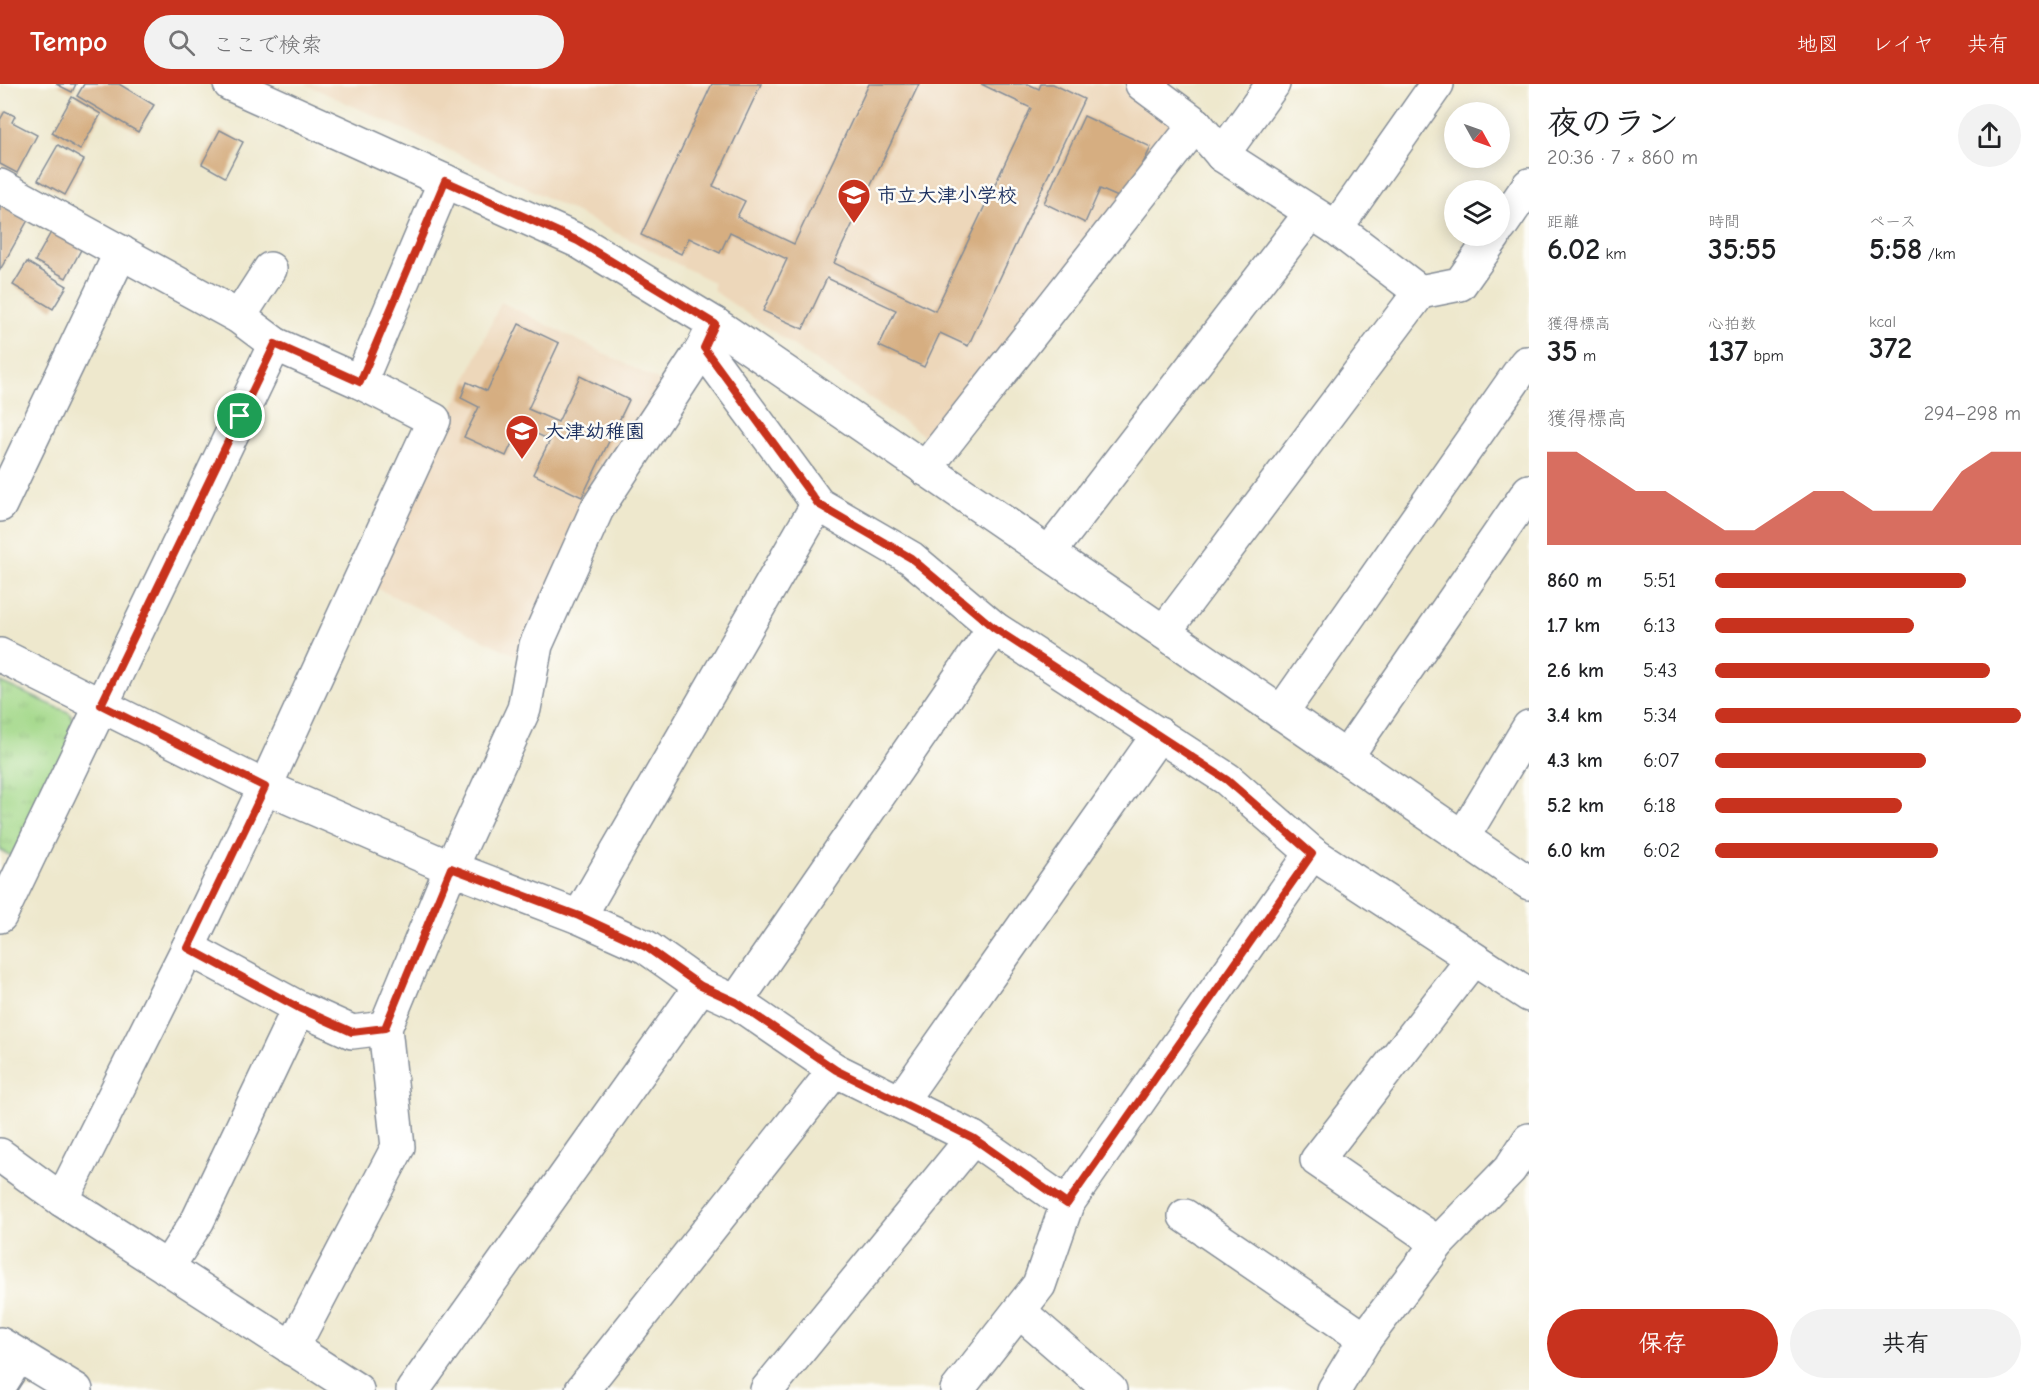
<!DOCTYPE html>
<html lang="ja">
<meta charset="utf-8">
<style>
body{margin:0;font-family:"Comic Neue","Klee One",sans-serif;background:#f2f2f2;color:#202124;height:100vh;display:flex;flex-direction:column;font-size:22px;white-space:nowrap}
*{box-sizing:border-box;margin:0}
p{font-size:20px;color:#757577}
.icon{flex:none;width:33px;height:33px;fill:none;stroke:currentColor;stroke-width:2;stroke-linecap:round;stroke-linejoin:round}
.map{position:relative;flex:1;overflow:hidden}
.side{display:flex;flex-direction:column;background:#fff;width:510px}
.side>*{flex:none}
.needle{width:39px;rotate:130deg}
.tools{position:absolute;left:1444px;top:18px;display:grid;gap:12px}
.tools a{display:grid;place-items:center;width:66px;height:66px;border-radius:50%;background:#fff;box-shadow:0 3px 15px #0003;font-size:30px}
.pin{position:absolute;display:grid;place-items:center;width:51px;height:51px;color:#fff;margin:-26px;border:3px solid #fff;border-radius:50%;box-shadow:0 2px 6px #0007}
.round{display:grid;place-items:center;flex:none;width:63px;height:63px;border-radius:32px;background:#f2f2f2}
.overview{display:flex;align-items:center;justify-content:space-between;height:102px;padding:0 18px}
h1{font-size:33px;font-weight:600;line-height:45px}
.figures{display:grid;grid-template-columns:repeat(3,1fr);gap:9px;height:102px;padding:6px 18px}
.figures div{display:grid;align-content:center}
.figures b{font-size:30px;font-weight:600}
.figures small{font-size:16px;font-weight:400}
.figures p{font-size:16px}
.chart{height:168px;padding:12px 18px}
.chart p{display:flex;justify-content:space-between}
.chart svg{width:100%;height:108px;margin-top:6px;fill:#c8321e;opacity:.7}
.primary-button{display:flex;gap:12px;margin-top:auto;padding:12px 18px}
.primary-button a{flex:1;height:69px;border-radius:36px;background:#c8321e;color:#fff;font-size:24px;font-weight:600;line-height:69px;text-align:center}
.primary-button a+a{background:#f2f2f2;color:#202124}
ul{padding:0 18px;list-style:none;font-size:20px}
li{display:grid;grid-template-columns:96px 72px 1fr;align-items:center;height:45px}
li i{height:15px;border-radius:8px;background:#c8321e}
header{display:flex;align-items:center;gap:36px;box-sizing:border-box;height:84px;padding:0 30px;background:#c8321e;color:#fff}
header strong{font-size:28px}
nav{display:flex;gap:33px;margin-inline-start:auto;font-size:21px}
.search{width:420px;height:54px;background:#f2f2f2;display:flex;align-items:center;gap:15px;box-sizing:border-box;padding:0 21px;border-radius:33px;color:#757577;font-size:22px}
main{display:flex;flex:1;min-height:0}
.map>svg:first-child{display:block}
</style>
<header>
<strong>Tempo</strong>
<div class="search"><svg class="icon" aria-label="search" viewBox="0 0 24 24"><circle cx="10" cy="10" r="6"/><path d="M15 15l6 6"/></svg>ここで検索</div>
<nav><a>地図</a><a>レイヤ</a><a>共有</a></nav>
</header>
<main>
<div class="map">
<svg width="1529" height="1306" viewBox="0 0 1529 1306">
<defs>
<pattern id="park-tufts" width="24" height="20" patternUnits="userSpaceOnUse" patternTransform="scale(1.5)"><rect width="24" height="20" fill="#a3d889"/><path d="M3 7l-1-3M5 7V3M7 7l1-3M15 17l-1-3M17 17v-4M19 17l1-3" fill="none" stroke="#8cba79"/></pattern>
</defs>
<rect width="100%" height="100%" fill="#fdfcf7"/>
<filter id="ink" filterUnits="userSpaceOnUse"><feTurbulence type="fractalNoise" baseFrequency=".0167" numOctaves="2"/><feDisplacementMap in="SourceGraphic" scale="12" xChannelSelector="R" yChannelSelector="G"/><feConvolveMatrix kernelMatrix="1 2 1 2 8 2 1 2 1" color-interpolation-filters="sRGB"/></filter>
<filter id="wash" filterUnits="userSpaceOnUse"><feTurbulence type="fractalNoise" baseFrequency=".008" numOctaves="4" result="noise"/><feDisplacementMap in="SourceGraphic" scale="24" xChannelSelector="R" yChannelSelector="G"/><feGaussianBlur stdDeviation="1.35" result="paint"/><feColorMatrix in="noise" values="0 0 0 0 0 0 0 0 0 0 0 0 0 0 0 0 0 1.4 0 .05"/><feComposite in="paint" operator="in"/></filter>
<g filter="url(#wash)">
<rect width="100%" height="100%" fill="#eee8cd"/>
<!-- built -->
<g fill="#edd7ba">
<path d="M 305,0 L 1121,0 L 1173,33 L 1176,55 L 935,359 L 714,207 L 713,198 L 484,82 Z"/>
<path d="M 501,218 L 662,298 L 521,574 L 372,502 Z"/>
</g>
<!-- park -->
<path fill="url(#park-tufts)" stroke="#5f8474" stroke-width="1.5" d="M 0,598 L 70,629 L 78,648 L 17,775 L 0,766 Z"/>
<g id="blocks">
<!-- building -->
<g fill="#d6ae81">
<path d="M 56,0 L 76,0 L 72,8 Z"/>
<path d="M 84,0 L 119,0 L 154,21 L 138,48 L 77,12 Z"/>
<path d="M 712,0 L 761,0 L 713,102 L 745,117 L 737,133 L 794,160 L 869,0 L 919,0 L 834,179 L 935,227 L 1031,24 L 981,0 L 1028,0 L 1039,5 L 1041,0 L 1053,0 L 1084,15 L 968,262 L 940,249 L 924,283 L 879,262 L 896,226 L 827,194 L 803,245 L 763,227 L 787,175 L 730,148 L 720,169 L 689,154 L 681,170 L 641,151 Z"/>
<path d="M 72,13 L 101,30 L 80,66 L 52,49 Z"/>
<path d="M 5,27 L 15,32 L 12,38 L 37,51 L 17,89 L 0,80 L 0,36 Z"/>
<path d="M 1084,32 L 1151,63 L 1125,116 L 1100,105 L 1085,139 L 1044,119 Z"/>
<path d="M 220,46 L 243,58 L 225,93 L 202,80 Z"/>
<path d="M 58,61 L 84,76 L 65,111 L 38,96 Z"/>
<path d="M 0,120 L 28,136 L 0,186 Z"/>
<path d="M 54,143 L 84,160 L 66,194 L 35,177 Z"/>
<path d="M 27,178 L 67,202 L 53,225 L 13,201 Z"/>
<path d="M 519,240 L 559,259 L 528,325 L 558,338 L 580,292 L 629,316 L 582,413 L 533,390 L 550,356 L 520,342 L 506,372 L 464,353 L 479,323 L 461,314 L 467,298 L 487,307 Z"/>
</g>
</g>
</g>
<g filter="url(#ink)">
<use href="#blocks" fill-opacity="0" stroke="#848c96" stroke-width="1.5"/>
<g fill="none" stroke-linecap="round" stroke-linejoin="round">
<defs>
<g id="minor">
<path d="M 230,0 L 578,157 L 715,240 L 1529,799"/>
<path d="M 1142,0 L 1196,40 L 1222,71 L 1336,144 L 1420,208"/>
<path d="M 1222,71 L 1273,0"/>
<path d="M 0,102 L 239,233 L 275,260 L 360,298 L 434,336 L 265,703 L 188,864 L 62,1116"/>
<path d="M 1500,143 L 1529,101"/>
<path d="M 1336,144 L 1437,0"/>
<path d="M 239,233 L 270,185"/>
<path d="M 703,264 L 818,420 L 911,474 L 994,544 L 1227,695 L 1312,769 L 1529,911"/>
<path d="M 360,298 L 445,97"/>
<path d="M 925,385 L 1196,40"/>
<path d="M 0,421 L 121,168"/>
<path d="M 1049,469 L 1311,129"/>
<path d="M 1164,548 L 1420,208 L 1460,200 L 1494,152"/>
<path d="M 0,571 L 265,703 L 451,784 L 579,833 L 646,863 L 701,902 L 736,918 L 835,986 L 973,1054 L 1067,1120"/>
<path d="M 1281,629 L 1526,279 L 1529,279"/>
<path d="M 1346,673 L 1529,407"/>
<path d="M 1463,753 L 1529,643"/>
<path d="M 0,832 L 275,260"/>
<path d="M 579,833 L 818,420"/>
<path d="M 188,864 L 299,924 L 352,948 L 385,944"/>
<path d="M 736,918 L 994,544"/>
<path d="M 900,1018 L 1159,650"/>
<path d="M 0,1071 L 62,1116 L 357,1306"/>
<path d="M 1185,1132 L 1365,1255"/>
<path d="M 1438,1159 L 1317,1076 L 1473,875"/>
<path d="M 167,1184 L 198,1136 L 299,924"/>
<path d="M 1020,1228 L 1110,1306"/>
<path d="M 0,1260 L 76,1306"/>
<path d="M 292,1265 L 398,1063 L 385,944 L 451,784 L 524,625 L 536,561 L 597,425 L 703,264 L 715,240"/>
<path d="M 0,1301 L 19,1271"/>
<path d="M 413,1306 L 701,902"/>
<path d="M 582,1306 L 835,986"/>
<path d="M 767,1306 L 973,1054"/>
<path d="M 957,1306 L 1039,1201 L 1067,1120 L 1312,769"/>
<path d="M 1334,1306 L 1365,1255 L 1438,1159 L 1510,1085 L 1529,1056"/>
</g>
</defs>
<!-- minor casing -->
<use href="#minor" stroke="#848c96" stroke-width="36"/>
<!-- minor -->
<use href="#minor" stroke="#fff" stroke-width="33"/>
</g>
</g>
<g fill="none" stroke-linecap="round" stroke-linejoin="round" filter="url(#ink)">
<defs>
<path id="route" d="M 445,97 L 578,157 L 715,240 L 704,264 L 818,420 L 911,474 L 994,544 L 1227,696 L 1312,770 L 1067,1120 L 973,1054 L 836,986 L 736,918 L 701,902 L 646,863 L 579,832 L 451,784 L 385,944 L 352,948 L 299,924 L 188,864 L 265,703 L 101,621 L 275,260 L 360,298 Z"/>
</defs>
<!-- route casing -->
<use href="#route" stroke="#fff" stroke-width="12"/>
<!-- route -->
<use href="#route" stroke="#c8321e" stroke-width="8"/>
</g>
<!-- icons -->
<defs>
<symbol id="school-pin" viewBox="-11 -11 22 30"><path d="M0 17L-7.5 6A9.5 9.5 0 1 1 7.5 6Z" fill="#c8321e" stroke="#fdfcf7"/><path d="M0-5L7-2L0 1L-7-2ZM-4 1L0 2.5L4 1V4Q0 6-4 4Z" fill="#fff"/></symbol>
</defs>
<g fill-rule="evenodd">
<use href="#school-pin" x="835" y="92" width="38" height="52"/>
<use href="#school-pin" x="503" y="328" width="38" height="52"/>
</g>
<g text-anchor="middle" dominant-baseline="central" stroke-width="5" stroke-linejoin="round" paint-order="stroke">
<!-- poi labels -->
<g font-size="20" font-weight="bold" fill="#1b2f5e" stroke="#fdfcf7" text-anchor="start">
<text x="877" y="111">市立大津小学校</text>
<text x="545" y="347">大津幼稚園</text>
</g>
</g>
</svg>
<div class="tools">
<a><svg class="needle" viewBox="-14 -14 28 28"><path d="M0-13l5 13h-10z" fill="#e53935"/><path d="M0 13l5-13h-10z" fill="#757577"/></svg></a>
<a><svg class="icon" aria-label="layers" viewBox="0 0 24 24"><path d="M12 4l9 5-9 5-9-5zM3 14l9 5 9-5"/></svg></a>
</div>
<div class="pin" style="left:240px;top:332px;background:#1e9e55"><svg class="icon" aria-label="arrive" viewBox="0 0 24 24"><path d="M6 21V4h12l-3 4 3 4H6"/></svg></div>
</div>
<section class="side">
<div class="overview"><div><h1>夜のラン</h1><p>20:36 · 7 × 860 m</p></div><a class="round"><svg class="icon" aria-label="share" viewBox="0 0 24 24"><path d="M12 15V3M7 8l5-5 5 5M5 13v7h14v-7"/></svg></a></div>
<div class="figures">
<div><p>距離</p><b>6.02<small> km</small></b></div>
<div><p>時間</p><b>35:55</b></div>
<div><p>ペース</p><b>5:58<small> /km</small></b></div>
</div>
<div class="figures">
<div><p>獲得標高</p><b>35<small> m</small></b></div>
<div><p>心拍数</p><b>137<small> bpm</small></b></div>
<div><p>kcal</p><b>372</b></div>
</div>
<div class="chart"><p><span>獲得標高</span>294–298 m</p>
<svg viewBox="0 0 160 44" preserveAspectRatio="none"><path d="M0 44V6L10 6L20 14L30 22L40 22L50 30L60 38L70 38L80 30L90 22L100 22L110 30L120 30L130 30L140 14L150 6L160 6V44z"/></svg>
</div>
<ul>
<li><b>860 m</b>5:51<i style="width:82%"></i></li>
<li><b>1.7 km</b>6:13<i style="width:65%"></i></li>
<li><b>2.6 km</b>5:43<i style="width:90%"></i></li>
<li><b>3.4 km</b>5:34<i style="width:100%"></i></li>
<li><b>4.3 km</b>6:07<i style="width:69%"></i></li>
<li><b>5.2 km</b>6:18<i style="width:61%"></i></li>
<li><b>6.0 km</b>6:02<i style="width:73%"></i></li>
</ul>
<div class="primary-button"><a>保存</a><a>共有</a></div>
</section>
</main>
